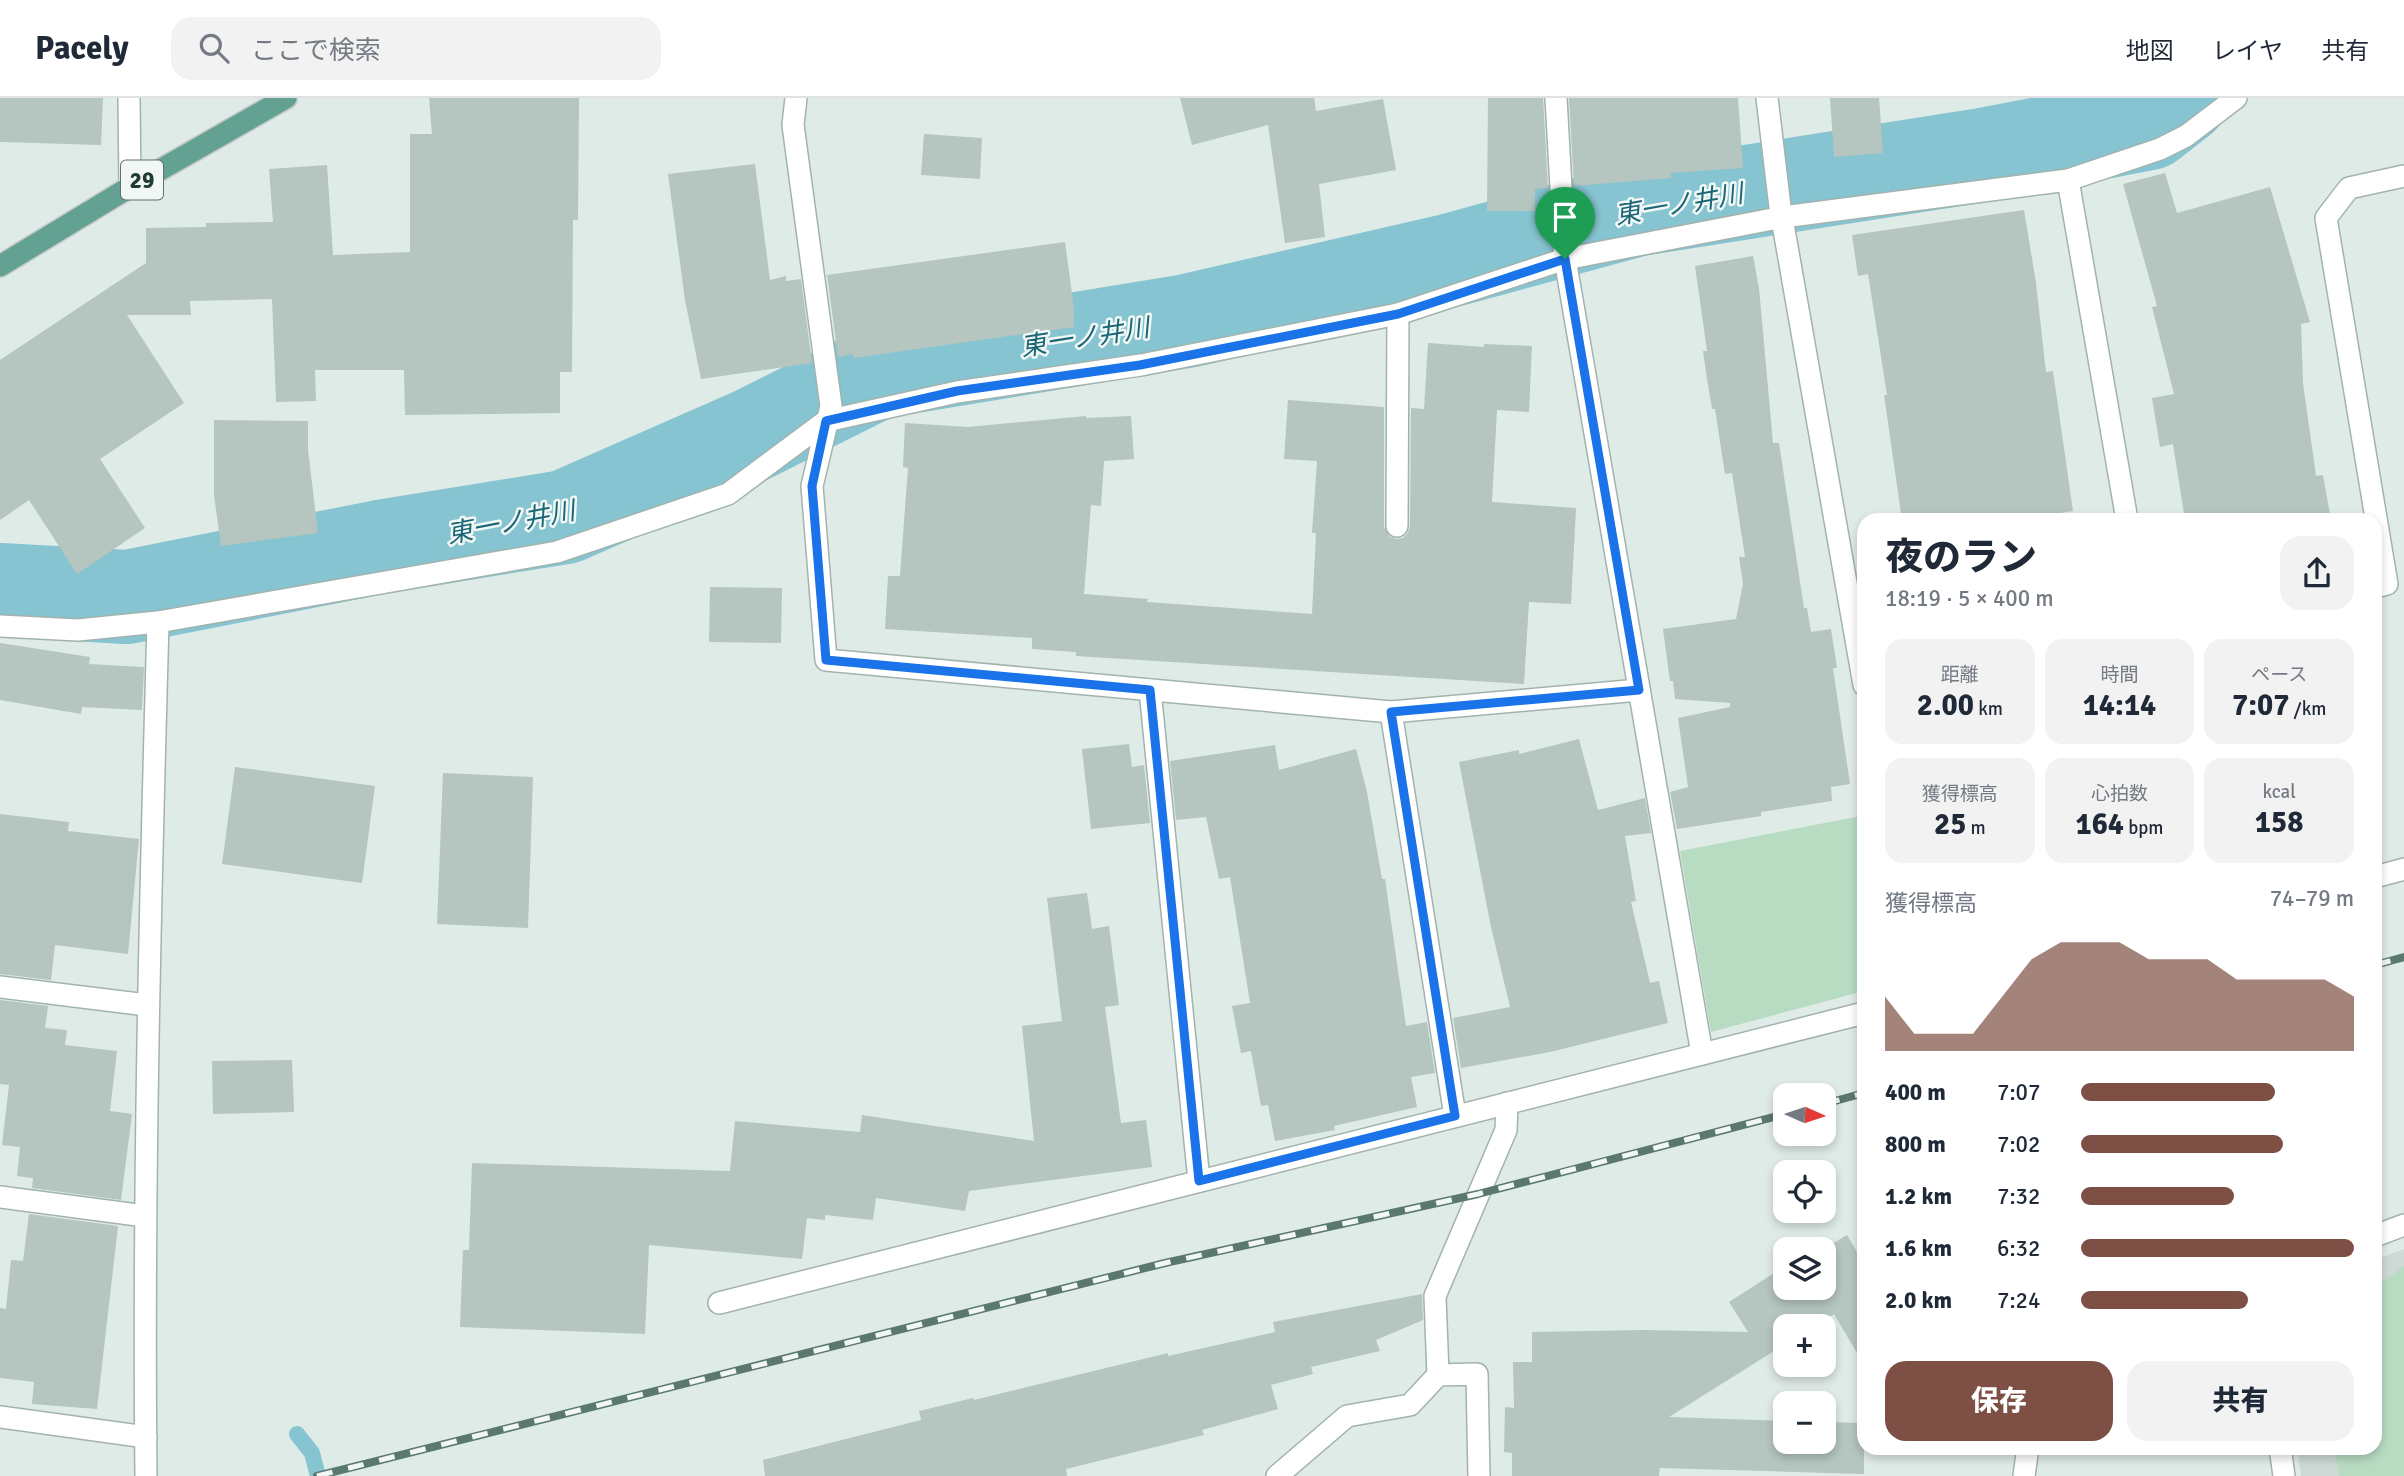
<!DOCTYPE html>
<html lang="ja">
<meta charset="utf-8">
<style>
body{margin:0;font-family:Signika,"Noto Sans JP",sans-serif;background:#f2f2f3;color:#1f2937;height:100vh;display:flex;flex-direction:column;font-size:26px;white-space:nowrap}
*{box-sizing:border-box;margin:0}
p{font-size:23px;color:#747a83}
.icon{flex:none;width:38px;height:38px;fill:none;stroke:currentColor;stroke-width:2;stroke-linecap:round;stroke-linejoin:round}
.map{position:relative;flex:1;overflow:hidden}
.details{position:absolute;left:1857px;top:415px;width:525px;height:942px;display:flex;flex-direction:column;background:#fff;border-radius:21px;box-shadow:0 4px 10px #0003}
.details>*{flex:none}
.needle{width:46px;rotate:93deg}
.fabs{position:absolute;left:1773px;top:985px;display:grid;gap:14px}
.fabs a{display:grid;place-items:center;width:63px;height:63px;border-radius:14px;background:#fff;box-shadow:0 4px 10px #0003;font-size:35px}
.pin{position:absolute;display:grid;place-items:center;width:60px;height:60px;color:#fff;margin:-72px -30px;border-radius:50% 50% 50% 0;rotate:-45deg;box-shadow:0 0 7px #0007}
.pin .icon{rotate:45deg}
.round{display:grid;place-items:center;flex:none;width:74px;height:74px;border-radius:21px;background:#f2f2f3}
.headline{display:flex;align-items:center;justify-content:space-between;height:119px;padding:0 28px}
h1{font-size:38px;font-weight:800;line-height:52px}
.figures{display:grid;grid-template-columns:repeat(3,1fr);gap:10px;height:119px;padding:7px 28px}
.figures div{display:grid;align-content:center;border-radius:18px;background:#f2f2f3;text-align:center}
.figures b{font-size:30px;font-weight:800}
.figures small{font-size:19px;font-weight:400}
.figures p{font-size:19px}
.chart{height:196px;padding:14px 28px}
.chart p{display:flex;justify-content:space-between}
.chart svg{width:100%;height:126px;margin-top:7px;fill:#7e4f44;opacity:.7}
.button{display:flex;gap:14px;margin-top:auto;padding:14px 28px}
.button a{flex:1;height:80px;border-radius:21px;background:#7e4f44;color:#fff;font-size:28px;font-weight:800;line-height:80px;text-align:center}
.button a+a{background:#f2f2f3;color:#1f2937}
ul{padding:0 28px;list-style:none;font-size:23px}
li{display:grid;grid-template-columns:112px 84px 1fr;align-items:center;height:52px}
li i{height:18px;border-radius:9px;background:#7e4f44}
header{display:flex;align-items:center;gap:42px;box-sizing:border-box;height:98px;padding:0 35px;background:#fff;border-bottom:2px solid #e0e1e3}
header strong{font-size:33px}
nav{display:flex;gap:38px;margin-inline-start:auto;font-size:24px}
.search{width:490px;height:63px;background:#f2f2f3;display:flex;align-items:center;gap:18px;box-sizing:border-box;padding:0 24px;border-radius:21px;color:#747a83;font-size:26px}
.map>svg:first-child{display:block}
</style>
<header>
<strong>Pacely</strong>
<div class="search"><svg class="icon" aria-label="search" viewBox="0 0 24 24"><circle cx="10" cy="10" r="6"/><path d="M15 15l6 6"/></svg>ここで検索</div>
<nav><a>地図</a><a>レイヤ</a><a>共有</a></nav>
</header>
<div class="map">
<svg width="2404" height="1378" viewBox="0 0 2404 1378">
<rect width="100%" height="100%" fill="#dfebe6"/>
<!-- built -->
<path fill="#cedad5" d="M 2404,1151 L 2404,1378 L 2301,1378 L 2297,1349 L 2375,1349 L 2375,1162 Z"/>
<!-- green -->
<g fill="#b8dcc2">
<path d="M 1861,718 L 1864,730 L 1864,893 L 1711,934 L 1680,753 Z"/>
<path d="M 2404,1168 L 2404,1378 L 2339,1378 L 2334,1349 L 2375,1349 L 2375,1189 Z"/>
</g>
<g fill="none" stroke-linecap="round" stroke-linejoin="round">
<!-- stream -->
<path stroke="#86c4d1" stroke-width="16" d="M 297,1336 L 312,1355 L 318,1378"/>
<!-- river -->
<path stroke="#86c4d1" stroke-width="94" d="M 0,492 L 127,499 L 380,449 L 565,419 L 752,337 L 878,274 L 1187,223 L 1448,163 L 1639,111 L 1983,57 L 2149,25 L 2181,0"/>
</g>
<!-- building -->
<g fill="#b5c5bf">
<path d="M 0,0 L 103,0 L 101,47 L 0,44 Z"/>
<path d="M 429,0 L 579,0 L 578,122 L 573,122 L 572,274 L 560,274 L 560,315 L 405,317 L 404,272 L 315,272 L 316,303 L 276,304 L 272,201 L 190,203 L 191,217 L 127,217 L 184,305 L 100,361 L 145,430 L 77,476 L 29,402 L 0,422 L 0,262 L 146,165 L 146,130 L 206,129 L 206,125 L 273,124 L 269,71 L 327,67 L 333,157 L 410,154 L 410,36 L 432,36 Z"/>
<path d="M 1180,0 L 1314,0 L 1316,13 L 1383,1 L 1396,72 L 1319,86 L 1325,139 L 1285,145 L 1268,27 L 1192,47 Z"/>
<path d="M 1488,0 L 1543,0 L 1548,90 L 1535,91 L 1535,113 L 1487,113 Z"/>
<path d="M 1569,0 L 1738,0 L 1743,70 L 1671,75 L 1671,80 L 1574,88 Z"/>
<path d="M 1830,0 L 1879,0 L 1883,55 L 1834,59 Z"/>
<path d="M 924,36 L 982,40 L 980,81 L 921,77 Z"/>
<path d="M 755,66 L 770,182 L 786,178 L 786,183 L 801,181 L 812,265 L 701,281 L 685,202 L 668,76 Z"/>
<path d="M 2165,75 L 2177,115 L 2270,89 L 2310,224 L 2301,226 L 2303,285 L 2316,378 L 2323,377 L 2331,422 L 2185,422 L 2173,346 L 2160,349 L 2152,300 L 2174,296 L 2152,209 L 2157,208 L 2123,86 Z"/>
<path d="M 2024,112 L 2036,185 L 2046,274 L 2053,273 L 2073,413 L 2018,422 L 1902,422 L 1884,297 L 1887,297 L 1868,176 L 1858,178 L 1852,137 Z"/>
<path d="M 1065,144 L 1074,211 L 1074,229 L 853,260 L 853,256 L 838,259 L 827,177 Z"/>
<path d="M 1753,158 L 1759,190 L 1773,345 L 1779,345 L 1804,510 L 1807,510 L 1811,534 L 1831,531 L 1837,570 L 1833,570 L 1850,686 L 1831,689 L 1832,703 L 1761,714 L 1761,718 L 1677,731 L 1670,694 L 1688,689 L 1678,620 L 1730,609 L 1730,605 L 1675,601 L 1673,583 L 1670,583 L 1663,531 L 1736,521 L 1743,486 L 1739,459 L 1745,459 L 1732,375 L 1725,376 L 1715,311 L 1712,311 L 1707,281 L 1703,253 L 1707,253 L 1695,168 Z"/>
<path d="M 1428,245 L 1484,249 L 1484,246 L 1532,248 L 1529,314 L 1497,312 L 1492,404 L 1576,410 L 1571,506 L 1529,504 L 1524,586 L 1076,558 L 1076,554 L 1032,551 L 1032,540 L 885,531 L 888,478 L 900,478 L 908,370 L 903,369 L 905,325 L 968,329 L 1086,318 L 1086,320 L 1131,318 L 1134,361 L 1104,363 L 1101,408 L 1091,407 L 1084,496 L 1148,501 L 1147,504 L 1312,516 L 1316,435 L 1312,435 L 1317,363 L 1284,361 L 1288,302 L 1384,309 L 1384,429 L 1390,439 L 1396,441 L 1403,440 L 1408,435 L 1410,428 L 1411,310 L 1424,311 Z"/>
<path d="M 214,322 L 308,323 L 308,352 L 318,435 L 221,448 L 214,397 Z"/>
<path d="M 710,489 L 782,490 L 781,545 L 709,544 Z"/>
<path d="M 0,545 L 90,559 L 89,566 L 144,569 L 142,612 L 82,609 L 81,616 L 0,602 Z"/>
<path d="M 1579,641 L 1598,712 L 1645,700 L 1651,735 L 1625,738 L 1636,803 L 1631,804 L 1650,885 L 1659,883 L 1668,925 L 1550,954 L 1461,970 L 1453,920 L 1510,909 L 1491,829 L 1459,664 L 1519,652 L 1519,656 Z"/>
<path d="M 1129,646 L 1132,669 L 1144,667 L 1150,725 L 1091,731 L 1082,651 Z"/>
<path d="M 1275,647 L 1279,672 L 1356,651 L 1367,694 L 1382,781 L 1385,781 L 1406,928 L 1427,924 L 1435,975 L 1411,979 L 1417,1009 L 1334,1028 L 1335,1032 L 1275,1043 L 1268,1007 L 1261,1008 L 1251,953 L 1241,955 L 1232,908 L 1250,905 L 1230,779 L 1219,781 L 1206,719 L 1176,722 L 1170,663 Z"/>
<path d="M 235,669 L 375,688 L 362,785 L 222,766 Z"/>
<path d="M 443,675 L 533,679 L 528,830 L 437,826 Z"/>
<path d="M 0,716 L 69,724 L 68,733 L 139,741 L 128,856 L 55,847 L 51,882 L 0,876 Z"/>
<path d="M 1087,795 L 1092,831 L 1109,828 L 1119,907 L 1105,909 L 1121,1025 L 1146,1022 L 1152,1069 L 969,1093 L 965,1113 L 876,1100 L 873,1122 L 825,1117 L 825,1122 L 807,1120 L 802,1161 L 649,1147 L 645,1236 L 460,1229 L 463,1152 L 469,1152 L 472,1065 L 730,1073 L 735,1023 L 860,1034 L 862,1017 L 1034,1043 L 1022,928 L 1062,923 L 1047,800 Z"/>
<path d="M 0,902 L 48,908 L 45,930 L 67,932 L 65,947 L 117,953 L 110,1013 L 132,1016 L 121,1102 L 32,1090 L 33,1080 L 17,1078 L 20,1049 L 2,1047 L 9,987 L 0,986 Z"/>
<path d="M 292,962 L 294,1014 L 213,1016 L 212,963 Z"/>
<path d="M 29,1116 L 118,1128 L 97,1311 L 32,1306 L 34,1284 L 0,1280 L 0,1210 L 6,1211 L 11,1162 L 23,1163 Z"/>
<path d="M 1847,1137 L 1864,1166 L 1864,1267 L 1834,1216 L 1814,1228 L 1785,1228 L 1785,1246 L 1669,1319 L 1785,1323 L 1785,1344 L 1824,1344 L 1824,1324 L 1864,1325 L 1864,1376 L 1660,1370 L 1659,1378 L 1512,1378 L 1512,1355 L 1504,1354 L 1505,1309 L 1514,1310 L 1513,1264 L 1532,1264 L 1532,1234 L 1644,1232 L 1748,1234 L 1729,1204 L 1785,1168 L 1785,1190 L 1824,1190 L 1822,1152 Z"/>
<path d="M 1422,1196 L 1423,1222 L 1376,1242 L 1380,1253 L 1311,1269 L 1313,1276 L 1271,1287 L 1278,1311 L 1202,1332 L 1204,1337 L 1066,1371 L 1067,1378 L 765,1378 L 763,1362 L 921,1322 L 919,1313 L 973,1300 L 974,1302 L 1168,1255 L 1168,1258 L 1275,1234 L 1273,1224 Z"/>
</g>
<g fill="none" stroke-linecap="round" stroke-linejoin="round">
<defs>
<g id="minor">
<path d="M 129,0 L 130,89"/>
<path d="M 796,0 L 793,27 L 831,308 L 812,388 L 826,562 L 1391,614 L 1639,592"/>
<path d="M 1556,0 L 1565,161 L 1702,956"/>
<path d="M 1767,0 L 1780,109 L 1864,587"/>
<path d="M 2068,82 L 2127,422"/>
<path d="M 1397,428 L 1398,216"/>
<path d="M 2375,489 L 2387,486 L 2326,120 L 2349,90 L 2404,78"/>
<path d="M 158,524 L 557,454 L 728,396 L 826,323 L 957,294 L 1141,267 L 1398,216 L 1565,161 L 1783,119 L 2068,82 L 2160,51 L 2186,38 L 2236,0"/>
<path d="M 0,528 L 78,532 L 158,524 C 150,809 143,1093 146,1378"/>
<path d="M 1150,592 L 1199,1083"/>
<path d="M 1391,614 L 1455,1018"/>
<path d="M 2375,779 L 2404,771"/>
<path d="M 0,889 L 147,907"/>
<path d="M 0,1099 L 145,1118"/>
<path d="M 2375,1138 L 2404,1127"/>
<path d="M 719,1205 L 1864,915"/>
<path d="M 1438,1277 L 1435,1198 L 1506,1032 L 1507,1005"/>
<path d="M 0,1319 L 146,1339"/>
<path d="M 2280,1349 L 2284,1378"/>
<path d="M 1277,1378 L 1347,1318 L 1410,1307 L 1438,1277 L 1477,1276 L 1479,1378"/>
<path d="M 2024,1378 L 2028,1349"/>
</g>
<path id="major" d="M 0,168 L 130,89 L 286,0"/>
</defs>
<!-- minor casing -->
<use href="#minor" stroke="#a2b3ad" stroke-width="24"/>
<!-- major casing -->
<use href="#major" stroke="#c1c8c6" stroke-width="24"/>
<!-- minor -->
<use href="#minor" stroke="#fff" stroke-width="21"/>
<!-- major -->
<use href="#major" stroke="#63a192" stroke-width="21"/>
<defs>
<g id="rail">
<path d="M 2375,867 L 2404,859"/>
<path d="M 1824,1006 L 1864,995"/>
<path d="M 317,1378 L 1165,1165 L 1478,1096 L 1785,1016"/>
</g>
</defs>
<!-- rail casing -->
<use href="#rail" stroke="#5a7770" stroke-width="8"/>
<!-- rail -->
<use href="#rail" stroke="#f0f7f4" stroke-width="5" stroke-dasharray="16" stroke-linecap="butt"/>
</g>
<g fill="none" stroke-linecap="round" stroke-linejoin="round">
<defs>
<path id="route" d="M 1565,161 L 1639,592 L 1391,614 L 1455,1018 L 1199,1083 L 1150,592 L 826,562 L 812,388 L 826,323 L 957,293 L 1140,267 L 1398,216 Z"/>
</defs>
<!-- route casing -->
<use href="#route" stroke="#fff" stroke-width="14"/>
<!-- route -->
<use href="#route" stroke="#1a73e8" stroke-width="9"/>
</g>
<g text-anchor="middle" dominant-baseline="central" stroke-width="5" stroke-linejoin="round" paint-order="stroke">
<!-- shield labels -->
<rect fill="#f0f7f4" stroke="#5e736e" stroke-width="2" x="121" y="62.5" width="42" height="39" rx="5"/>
<g font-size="23" font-weight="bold" fill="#203b34">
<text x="142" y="82">29</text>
</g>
<!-- water labels -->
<g font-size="26" font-style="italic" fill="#1a6677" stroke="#f0f7f4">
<text transform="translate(1679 107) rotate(-10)">東一ノ井川</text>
<text transform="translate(1085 240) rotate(-9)">東一ノ井川</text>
<text transform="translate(511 425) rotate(-11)">東一ノ井川</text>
</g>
</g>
</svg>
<div class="fabs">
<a><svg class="needle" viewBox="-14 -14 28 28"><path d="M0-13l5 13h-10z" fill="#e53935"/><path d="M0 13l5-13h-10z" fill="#747a83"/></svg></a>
<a><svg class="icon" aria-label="locate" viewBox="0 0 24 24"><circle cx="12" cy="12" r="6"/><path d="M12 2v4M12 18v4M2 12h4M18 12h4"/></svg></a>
<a><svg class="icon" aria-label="layers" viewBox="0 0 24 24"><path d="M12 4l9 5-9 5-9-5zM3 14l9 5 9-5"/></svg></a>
<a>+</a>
<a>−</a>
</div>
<div class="pin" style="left:1565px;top:161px;background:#1e9e55"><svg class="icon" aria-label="arrive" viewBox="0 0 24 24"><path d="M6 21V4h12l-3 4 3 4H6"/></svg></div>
<section class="details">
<div class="headline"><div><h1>夜のラン</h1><p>18:19 · 5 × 400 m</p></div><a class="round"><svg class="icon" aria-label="share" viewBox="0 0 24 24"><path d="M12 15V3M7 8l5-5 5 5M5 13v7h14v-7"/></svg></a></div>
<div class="figures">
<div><p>距離</p><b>2.00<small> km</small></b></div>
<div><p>時間</p><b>14:14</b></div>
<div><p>ペース</p><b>7:07<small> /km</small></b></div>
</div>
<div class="figures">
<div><p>獲得標高</p><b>25<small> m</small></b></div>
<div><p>心拍数</p><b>164<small> bpm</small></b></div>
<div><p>kcal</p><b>158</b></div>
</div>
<div class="chart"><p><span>獲得標高</span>74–79 m</p>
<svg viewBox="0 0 160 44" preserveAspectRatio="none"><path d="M0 44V25L10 38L20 38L30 38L40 25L50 12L60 6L70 6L80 6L90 12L100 12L110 12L120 19L130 19L140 19L150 19L160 25V44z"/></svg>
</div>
<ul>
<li><b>400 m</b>7:07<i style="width:71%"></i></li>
<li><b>800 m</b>7:02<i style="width:74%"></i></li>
<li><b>1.2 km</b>7:32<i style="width:56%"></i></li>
<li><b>1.6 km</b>6:32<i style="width:100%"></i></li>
<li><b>2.0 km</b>7:24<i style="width:61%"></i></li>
</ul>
<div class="button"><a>保存</a><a>共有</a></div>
</section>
</div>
